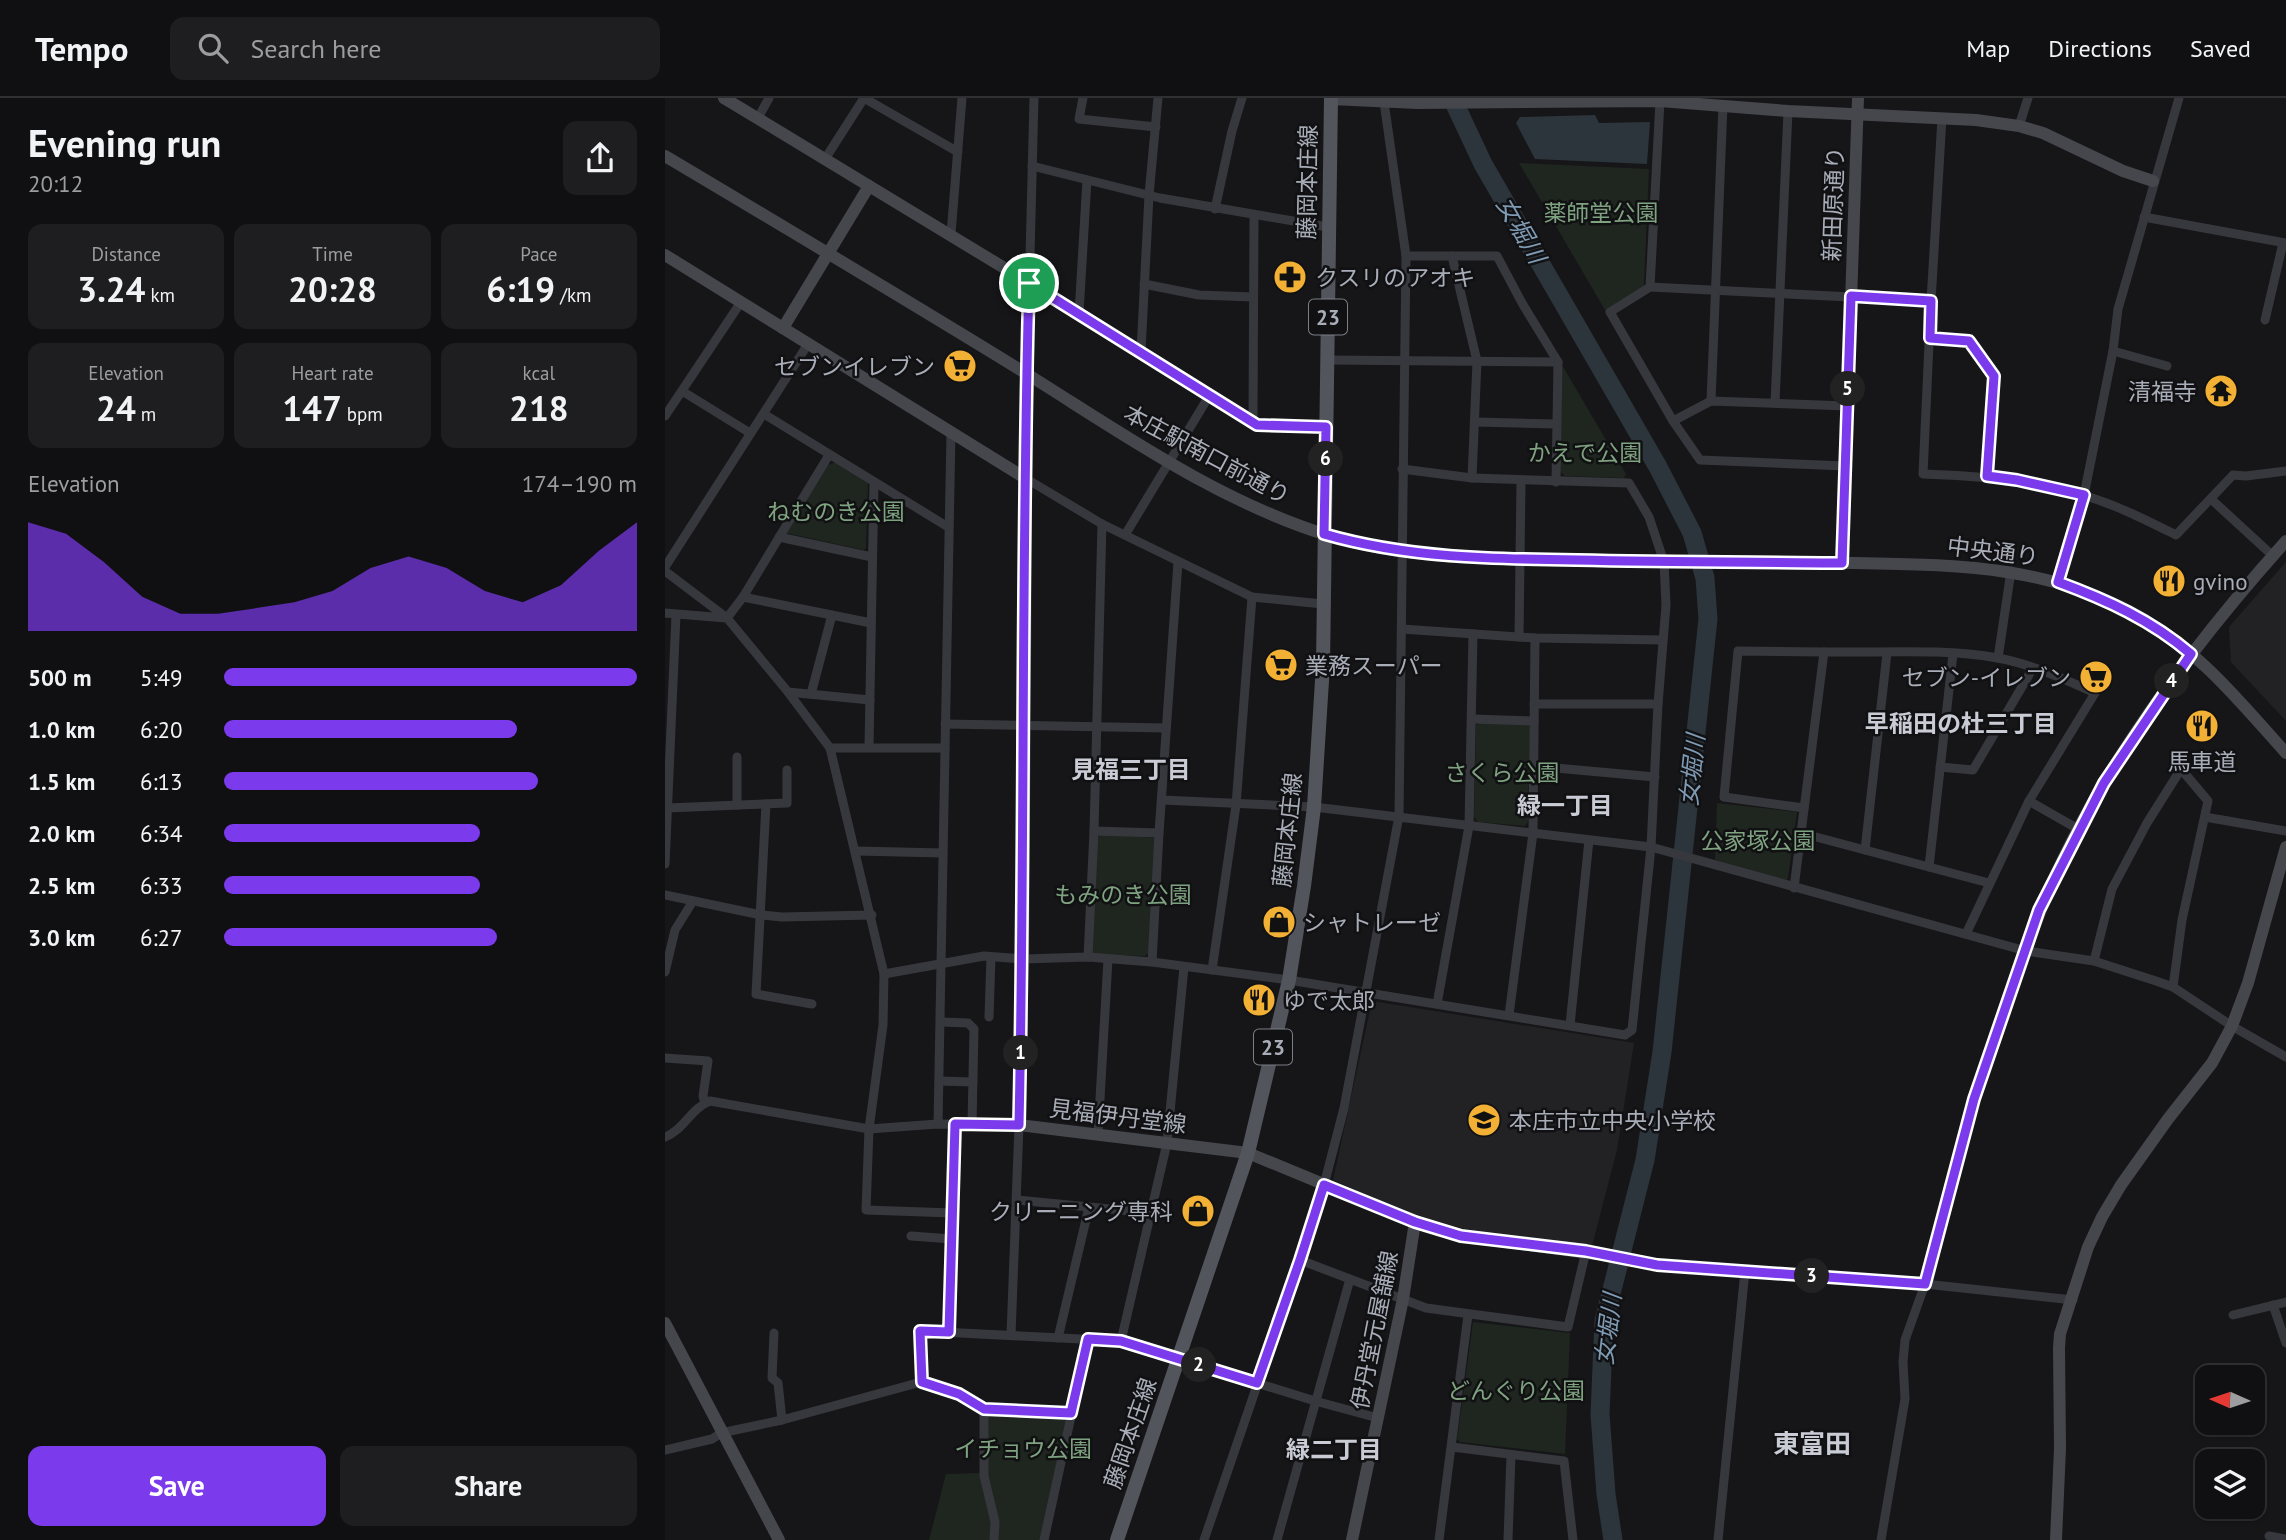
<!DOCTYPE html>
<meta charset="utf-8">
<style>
body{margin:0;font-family:"PT Sans","Noto Sans JP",sans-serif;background:#1e1e20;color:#f1f3f6;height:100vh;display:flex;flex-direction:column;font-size:26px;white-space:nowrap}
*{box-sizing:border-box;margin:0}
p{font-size:23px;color:#9c9d9f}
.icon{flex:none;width:38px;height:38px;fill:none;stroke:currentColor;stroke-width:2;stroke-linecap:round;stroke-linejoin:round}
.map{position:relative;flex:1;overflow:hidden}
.side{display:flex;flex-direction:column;background:#101012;width:665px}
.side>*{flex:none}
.needle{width:46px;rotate:273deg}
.buttons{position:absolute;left:1530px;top:1267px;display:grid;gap:14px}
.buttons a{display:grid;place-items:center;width:70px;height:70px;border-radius:14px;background:#101012;box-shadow:0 2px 5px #0004,0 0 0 2px #303032;font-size:35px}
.pin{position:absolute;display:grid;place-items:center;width:60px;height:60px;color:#fff;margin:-30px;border:4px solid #fff;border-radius:50%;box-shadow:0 2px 7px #0007}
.km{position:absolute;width:35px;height:35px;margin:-18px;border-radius:50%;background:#222;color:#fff;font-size:19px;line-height:35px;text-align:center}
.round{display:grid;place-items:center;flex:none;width:74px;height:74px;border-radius:14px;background:#1e1e20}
.head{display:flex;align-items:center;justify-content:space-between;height:119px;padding:0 28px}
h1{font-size:38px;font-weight:600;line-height:52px}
.stats{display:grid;grid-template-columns:repeat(3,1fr);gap:10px;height:119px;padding:7px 28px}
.stats div{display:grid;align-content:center;border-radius:14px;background:#1e1e20;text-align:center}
.stats b{font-size:35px;font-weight:600}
.stats small{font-size:19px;font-weight:400}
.stats p{font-size:19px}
.chart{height:196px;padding:14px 28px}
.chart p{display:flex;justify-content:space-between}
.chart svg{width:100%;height:126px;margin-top:7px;fill:#7c3aed;opacity:.7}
.button{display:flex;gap:14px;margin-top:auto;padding:14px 28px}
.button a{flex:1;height:80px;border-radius:14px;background:#7c3aed;color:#fff;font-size:28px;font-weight:600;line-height:80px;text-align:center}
.button a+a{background:#1e1e20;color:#f1f3f6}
ul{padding:0 28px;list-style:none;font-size:23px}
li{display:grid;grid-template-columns:112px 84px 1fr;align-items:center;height:52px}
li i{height:18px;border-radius:9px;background:#7c3aed}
header{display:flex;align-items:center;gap:42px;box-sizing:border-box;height:98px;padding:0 35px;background:#101012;border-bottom:2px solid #303032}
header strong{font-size:33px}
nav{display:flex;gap:38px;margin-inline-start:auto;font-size:24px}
.search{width:490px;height:63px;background:#1e1e20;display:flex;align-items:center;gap:18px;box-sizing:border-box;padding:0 24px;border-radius:14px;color:#9c9d9f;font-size:26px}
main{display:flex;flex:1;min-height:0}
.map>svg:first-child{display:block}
</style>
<header>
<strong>Tempo</strong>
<div class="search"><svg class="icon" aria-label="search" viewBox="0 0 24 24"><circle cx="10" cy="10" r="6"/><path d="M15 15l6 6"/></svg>Search here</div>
<nav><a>Map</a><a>Directions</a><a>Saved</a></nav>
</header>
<main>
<section class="side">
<div class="head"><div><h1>Evening run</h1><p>20:12</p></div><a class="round"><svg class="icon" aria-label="share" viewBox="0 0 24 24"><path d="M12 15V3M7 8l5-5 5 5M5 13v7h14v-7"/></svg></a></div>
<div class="stats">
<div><p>Distance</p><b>3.24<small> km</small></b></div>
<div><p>Time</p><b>20:28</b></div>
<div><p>Pace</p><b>6:19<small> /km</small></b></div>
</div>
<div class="stats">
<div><p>Elevation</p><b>24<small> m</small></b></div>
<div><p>Heart rate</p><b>147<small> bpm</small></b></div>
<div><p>kcal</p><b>218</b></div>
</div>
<div class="chart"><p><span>Elevation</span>174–190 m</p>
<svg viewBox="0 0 160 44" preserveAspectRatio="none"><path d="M0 44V6L10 10L20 20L30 32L40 38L50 38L60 36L70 34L80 30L90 22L100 18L110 22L120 30L130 34L140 28L150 16L160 6V44z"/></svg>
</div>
<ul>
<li><b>500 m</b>5:49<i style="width:100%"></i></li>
<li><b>1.0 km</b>6:20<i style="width:71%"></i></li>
<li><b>1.5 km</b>6:13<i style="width:76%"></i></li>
<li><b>2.0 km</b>6:34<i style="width:62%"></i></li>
<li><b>2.5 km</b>6:33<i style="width:62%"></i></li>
<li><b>3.0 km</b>6:27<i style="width:66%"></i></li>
</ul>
<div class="button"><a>Save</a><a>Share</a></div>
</section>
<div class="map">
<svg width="1621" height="1442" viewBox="0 0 1621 1442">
<rect width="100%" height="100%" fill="#161618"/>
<!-- built -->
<g fill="#222225">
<path d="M 1621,464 L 1621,623 L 1566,564 L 1564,529 Z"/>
<path d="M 707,903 L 969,945 L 952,1052 L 927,1148 L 800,1131 L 740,1115 L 668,1082 Z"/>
</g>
<!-- green -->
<g fill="#1e261f">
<path d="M 854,65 L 984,71 L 979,188 L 940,212 Z"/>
<path d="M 897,267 L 961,376 L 959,380 L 900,378 L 895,373 Z"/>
<path d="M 171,364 L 203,384 L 201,450 L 199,452 L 121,435 L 163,367 Z"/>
<path d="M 816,625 L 863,626 L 865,629 L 863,724 L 860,728 L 813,724 L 809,719 L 811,627 Z"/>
<path d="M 1052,705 L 1132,714 L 1123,780 L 1120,784 L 1050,762 Z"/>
<path d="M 436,736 L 490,740 L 484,854 L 480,858 L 429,857 L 426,852 L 432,740 Z"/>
<path d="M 808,1224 L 905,1235 L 900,1356 L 795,1344 L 792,1341 Z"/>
<path d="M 324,1315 L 402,1318 L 375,1442 L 264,1442 L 281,1376 L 315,1375 L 321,1318 Z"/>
</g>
<!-- water -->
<path fill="#2c353c" d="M 930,17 L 934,25 L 985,24 L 982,66 L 870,61 L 851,25 L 855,19 Z"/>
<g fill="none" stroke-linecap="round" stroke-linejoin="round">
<!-- river -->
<path stroke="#2c353c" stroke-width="19" d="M 787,0 L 818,66 L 993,369 L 1027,435 L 1040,480 L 1043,521 L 997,954 L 980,1062 L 939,1223 L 935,1316 L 941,1396 L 948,1442"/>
<!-- street -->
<g stroke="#37383d" stroke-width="9">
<path d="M 199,0 L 293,54"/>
<path d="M 418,0 L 414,21 L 491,29"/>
<path d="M 995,3 L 985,189 L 1266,203"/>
<path d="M 93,20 L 104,0"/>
<path d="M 1277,20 L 1266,203 L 1258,376 C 1313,378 1365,382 1417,397 C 1450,406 1481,422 1511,437 L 1568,377 L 1581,378 L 1621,373"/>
<path d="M 1354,28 L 1363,0"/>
<path d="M 160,61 L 199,0"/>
<path d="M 367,68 L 495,100 L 663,129"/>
<path d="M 550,111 L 567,33 L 577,0"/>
<path d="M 1479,119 L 1621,145"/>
<path d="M 286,136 L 297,0"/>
<path d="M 741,158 L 832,158 L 857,205 L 893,264 L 891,384"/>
<path d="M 787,158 L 812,263 L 807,380"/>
<path d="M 364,185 L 592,327 L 661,329"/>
<path d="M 479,186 L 534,197 L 588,199"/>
<path d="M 985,189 L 945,214 L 1008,323 L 1035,362 L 1180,368"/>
<path d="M 414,215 L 422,82"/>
<path d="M 1600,222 L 1618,145"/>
<path d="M 1265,240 L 1304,243 L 1329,278 L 1322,378"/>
<path d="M 476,253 L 484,97 L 493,0"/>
<path d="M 1448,253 L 1502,268"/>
<path d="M 663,262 L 893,264"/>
<path d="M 362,276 L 369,0"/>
<path d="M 17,293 L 85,335"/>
<path d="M 1046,303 L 1058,7"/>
<path d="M 1110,305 L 1123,13"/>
<path d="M 99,316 L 283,429"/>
<path d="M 0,318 L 76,204"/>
<path d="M 588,323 L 589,118"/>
<path d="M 1008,323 L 1046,303 L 1182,308"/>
<path d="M 810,324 L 891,326"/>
<path d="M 360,380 L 437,426 L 587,499 L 658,506"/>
<path d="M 1546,401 L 1608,458"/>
<path d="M 460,437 L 544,298"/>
<path d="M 114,439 L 207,459"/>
<path d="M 0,469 L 143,246"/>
<path d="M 0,473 L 62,520 L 123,594 L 165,650 L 219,876 L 218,927 L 204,1031 L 201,1112 L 288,1115"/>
<path d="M 1393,484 L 1419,397 L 1448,253 L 1453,211 L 1514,0"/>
<path d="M 78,499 L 206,525"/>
<path d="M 0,515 L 61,520"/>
<path d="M 62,520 L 78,499 L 164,357"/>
<path d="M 737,531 L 870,540 L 998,542"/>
<path d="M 854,539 L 856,383"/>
<path d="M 1333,560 L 1346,473"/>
<path d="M 123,594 L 205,602"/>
<path d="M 146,596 L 167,517"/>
<path d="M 869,606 L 993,606"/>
<path d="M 807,621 L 869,623"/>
<path d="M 280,626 L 501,630"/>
<path d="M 204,649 L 209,384"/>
<path d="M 165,650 L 280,650"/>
<path d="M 869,668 L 990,679"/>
<path d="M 1275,669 L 1308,672 L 1368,570"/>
<path d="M 497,702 L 649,709 L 986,749 L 1361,853 L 1429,863 L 1491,883 L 1508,889 L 1567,928 L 1621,959"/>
<path d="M 1364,703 L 1413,731"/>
<path d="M 101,706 L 91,896 L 147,906"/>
<path d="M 72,707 L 72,659"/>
<path d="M 2,710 L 122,705 L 122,672"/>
<path d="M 1139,710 L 1059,699 L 1073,553 L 1159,554"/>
<path d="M 1540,719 L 1621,733"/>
<path d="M 429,733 L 494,735"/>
<path d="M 1136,735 L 1324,785"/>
<path d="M 1200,752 L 1222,555"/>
<path d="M 191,753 L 278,755"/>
<path d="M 0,766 L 11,517"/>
<path d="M 1264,769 L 1288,556"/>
<path d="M 1129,790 L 1159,554 C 1216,555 1276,550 1333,560 C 1366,566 1399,581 1430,595 L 1364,703 L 1301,836"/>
<path d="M 0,797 L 96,817 L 117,819 L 207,817"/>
<path d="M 423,859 L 429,733 L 437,426"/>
<path d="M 1429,863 L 1447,791 L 1482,725 L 1516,671 L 1543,703 L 1517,822 L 1508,889"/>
<path d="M 487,864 L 494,735 L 513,464"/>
<path d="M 547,872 L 571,707 L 587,499"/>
<path d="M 0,874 L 10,832 L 28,803"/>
<path d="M 219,876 L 319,858 L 358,861 L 423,859 L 487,864 L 624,882 L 960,937 L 967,932 L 986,749 L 993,606 L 1001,507 L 999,464 L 984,419 L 964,385 L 807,380 L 737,371"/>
<path d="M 772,906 L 804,728 L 808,536"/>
<path d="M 844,917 L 868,735 L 870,540"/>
<path d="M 324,919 L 326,859"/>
<path d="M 276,924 L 303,925 L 309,931 L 307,1026"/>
<path d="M 905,927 L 924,742"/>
<path d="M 0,960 L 43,963 L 38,998 L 40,1005"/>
<path d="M 274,983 L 308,984"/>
<path d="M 273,1026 L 286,334"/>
<path d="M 433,1036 L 443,861"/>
<path d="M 0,1039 C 19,1032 26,1010 45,1003 L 204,1031 L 273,1026 L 354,1027 L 346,1237"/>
<path d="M 352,1102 L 486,1115"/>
<path d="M 246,1138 L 287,1141"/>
<path d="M 931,1156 L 992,1166 L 1260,1186 L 1408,1202"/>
<path d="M 635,1162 L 761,1210 L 903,1229 L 921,1153"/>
<path d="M 1608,1207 L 1621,1245"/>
<path d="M 1568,1217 L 1621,1204"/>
<path d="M 284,1234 L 290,1026"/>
<path d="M 109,1235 L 107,1280 L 113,1285 L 117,1322"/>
<path d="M 393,1240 L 424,1109"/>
<path d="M 456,1243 L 502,1045 L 519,869"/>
<path d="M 256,1284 L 255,1233 L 456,1243 L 650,1303 L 713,1320"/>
<path d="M 319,1311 L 319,1378 L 330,1424 L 329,1442"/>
<path d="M 787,1349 L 899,1363 L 908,1442"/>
<path d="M 0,1352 L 47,1341 L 56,1335 L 117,1322 L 256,1284 L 294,1296 L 319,1311 L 406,1315"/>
<path d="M 1604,1438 L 1621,1441"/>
<path d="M 379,1442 L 423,1241"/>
<path d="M 539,1442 L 635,1162 L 659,1087 L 679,1010 L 734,718 L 741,158 L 719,4"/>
<path d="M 612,1442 L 685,1181"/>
<path d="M 774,1442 L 803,1217"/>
<path d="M 843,1442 L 846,1357"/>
<path d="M 1053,1442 L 1080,1173"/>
<path d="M 1216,1442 L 1240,1301 L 1238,1264 L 1240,1242 L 1260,1186 L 1309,1001 L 1361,853"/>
</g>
<!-- secondary -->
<g stroke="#45474d" stroke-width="12">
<path d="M 59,0 L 364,185"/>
<path d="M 666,1 L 752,5 L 995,3 L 1123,13 L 1311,22 L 1354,28 L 1378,35 L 1458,73 L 1488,83"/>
<path d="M 0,58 C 121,130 242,202 362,276 C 458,336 553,403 662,437 C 739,461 822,461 903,462 C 999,464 1094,464 1190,465 C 1292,467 1387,467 1478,521 C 1535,554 1577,606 1621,655"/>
<path d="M 0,157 L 360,380"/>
<path d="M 118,230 L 204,88"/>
<path d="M 362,276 L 358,861 L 354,1027 L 583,1055 L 750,1124 L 796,1138 L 931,1156"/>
<path d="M 1177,465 L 1193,0"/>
<path d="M 1361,853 C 1410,702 1516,560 1621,443"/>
<path d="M 0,1225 L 114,1442"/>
<path d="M 687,1442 L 738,1201 L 750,1124"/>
<path d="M 1391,1442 L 1395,1350 L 1394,1250 L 1395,1236 L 1423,1149 L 1437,1119 L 1456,1087 L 1503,1021 L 1547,965 L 1567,928 L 1583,885 L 1621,749"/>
</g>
<!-- primary -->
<path stroke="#53555c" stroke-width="14" d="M 452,1442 L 583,1055 L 624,882 L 639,788 L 649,709 L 658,567 L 666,0"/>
</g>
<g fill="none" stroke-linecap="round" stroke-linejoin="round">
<defs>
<path id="route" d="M 364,185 L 592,327 L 661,329 L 659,436 C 742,460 827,461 912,462 C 1000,464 1089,464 1177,465 L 1186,198 L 1266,203 L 1265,240 L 1304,243 L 1329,278 L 1322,378 L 1352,382 L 1419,397 L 1393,484 C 1442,502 1486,522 1526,556 L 1439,685 L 1374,812 L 1309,1001 L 1260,1186 L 992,1167 L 921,1153 L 796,1138 L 750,1124 L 659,1087 L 635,1162 L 592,1285 L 456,1243 L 423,1241 L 406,1315 L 319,1311 L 294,1296 L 257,1284 L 255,1233 L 284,1234 L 290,1026 L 354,1027 C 360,746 356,466 364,185 Z"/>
</defs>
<!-- route casing -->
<use href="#route" stroke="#fff" stroke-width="14"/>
<!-- route -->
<use href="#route" stroke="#7c3aed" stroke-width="9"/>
</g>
<!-- icons -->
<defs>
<symbol id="pharmacy-disc" viewBox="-11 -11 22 22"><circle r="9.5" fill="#f2b134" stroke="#111113"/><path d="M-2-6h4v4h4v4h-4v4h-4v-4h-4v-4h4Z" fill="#111"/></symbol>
<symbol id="supermarket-disc" viewBox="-11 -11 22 22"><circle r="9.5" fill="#f2b134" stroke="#111113"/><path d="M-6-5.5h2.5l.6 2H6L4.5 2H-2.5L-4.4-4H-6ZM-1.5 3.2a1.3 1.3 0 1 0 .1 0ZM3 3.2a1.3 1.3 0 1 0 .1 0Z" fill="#111"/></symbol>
<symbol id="temple-disc" viewBox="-11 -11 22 22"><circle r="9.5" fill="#f2b134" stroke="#111113"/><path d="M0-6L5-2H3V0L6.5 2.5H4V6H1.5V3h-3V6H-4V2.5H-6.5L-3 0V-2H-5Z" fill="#111"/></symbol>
<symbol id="restaurant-disc" viewBox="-11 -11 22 22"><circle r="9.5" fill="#f2b134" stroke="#111113"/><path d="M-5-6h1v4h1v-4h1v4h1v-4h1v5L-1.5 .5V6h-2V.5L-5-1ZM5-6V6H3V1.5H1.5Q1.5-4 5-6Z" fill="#111"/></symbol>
<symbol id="shop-disc" viewBox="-11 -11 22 22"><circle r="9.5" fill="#f2b134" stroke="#111113"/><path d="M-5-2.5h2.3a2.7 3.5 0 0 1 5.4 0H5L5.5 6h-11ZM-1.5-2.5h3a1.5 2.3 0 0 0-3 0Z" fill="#111"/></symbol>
<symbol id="school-disc" viewBox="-11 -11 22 22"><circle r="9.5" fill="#f2b134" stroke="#111113"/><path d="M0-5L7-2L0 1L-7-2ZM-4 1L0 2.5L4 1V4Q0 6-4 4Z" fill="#111"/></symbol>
</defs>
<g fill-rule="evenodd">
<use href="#pharmacy-disc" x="606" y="160" width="38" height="38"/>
<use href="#supermarket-disc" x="276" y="249" width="38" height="38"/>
<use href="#temple-disc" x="1537" y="274" width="38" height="38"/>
<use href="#restaurant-disc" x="1485" y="464" width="38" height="38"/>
<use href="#supermarket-disc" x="597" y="548" width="38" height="38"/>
<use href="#supermarket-disc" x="1412" y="560" width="38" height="38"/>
<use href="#restaurant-disc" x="1518" y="609" width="38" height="38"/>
<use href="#shop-disc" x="595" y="805" width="38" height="38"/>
<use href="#restaurant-disc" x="575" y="883" width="38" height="38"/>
<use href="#school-disc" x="800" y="1003" width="38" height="38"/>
<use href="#shop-disc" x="514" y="1094" width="38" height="38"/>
</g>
<g text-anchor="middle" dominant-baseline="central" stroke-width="5" stroke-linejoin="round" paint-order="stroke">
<!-- shield labels -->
<g fill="#111113" stroke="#7b7e86" stroke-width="2">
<rect x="644" y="201.5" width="38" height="35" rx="5"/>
<rect x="589" y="931.5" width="38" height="35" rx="5"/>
</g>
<g font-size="21" font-weight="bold" fill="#a8adb8">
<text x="663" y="219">23</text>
<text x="608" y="949">23</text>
</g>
<!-- street labels -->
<g font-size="23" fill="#a8adb8" stroke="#111113">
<text transform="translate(642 84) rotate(-89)">藤岡本庄線</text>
<text transform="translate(1168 106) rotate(-88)">新田原通り</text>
<text transform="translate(542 356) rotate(28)">本庄駅南口前通り</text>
<text transform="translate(1328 453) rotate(7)">中央通り</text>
<text transform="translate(622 732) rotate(-84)">藤岡本庄線</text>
<text transform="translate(453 1018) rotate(7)">見福伊丹堂線</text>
<text transform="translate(709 1232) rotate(-79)">伊丹堂元屋舗線</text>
<text transform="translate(465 1335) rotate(-71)">藤岡本庄線</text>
</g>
<!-- park labels -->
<g font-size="23" fill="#7fa381" stroke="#111113">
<text x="936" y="114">薬師堂公園</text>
<text x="920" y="354">かえで公園</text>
<text x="171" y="413">ねむのき公園</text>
<text x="837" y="674">さくら公園</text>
<text x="1093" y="742">公家塚公園</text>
<text x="458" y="796">もみのき公園</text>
<text x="851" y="1292">どんぐり公園</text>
<text x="358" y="1350">イチョウ公園</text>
</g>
<!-- poi labels -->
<g font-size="23" fill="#a8adb8" stroke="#111113" text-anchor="start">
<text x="650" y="179">クスリのアオキ</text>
<text x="270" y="268" text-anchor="end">セブンイレブン</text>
<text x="1532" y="293" text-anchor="end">清福寺</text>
<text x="1528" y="483">gvino</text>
<text x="640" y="567">業務スーパー</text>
<text x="1406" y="579" text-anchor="end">セブン-イレブン</text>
<text x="1537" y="663" text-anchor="middle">馬車道</text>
<text x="638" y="824">シャトレーゼ</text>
<text x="618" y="902">ゆで太郎</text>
<text x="844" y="1022">本庄市立中央小学校</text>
<text x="508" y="1113" text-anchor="end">クリーニング専科</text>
</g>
<!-- water labels -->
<g font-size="24" font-style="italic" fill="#7f9bb3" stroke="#111113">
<text transform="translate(856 132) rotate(60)">女堀川</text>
<text transform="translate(1027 672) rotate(-84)">女堀川</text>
<text transform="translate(943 1231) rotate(-83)">女堀川</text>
</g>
<!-- neighbourhood labels -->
<g font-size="24" font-weight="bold" fill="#c9ccd4" stroke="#111113">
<text x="1296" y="625">早稲田の杜三丁目</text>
<text x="466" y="671">見福三丁目</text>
<text x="900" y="707">緑一丁目</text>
<text x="669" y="1351">緑二丁目</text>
</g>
<!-- quarter labels -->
<g font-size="26" font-weight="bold" fill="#c9ccd4" stroke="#111113">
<text x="1147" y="1345">東富田</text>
</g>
</g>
</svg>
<div class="buttons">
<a><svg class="needle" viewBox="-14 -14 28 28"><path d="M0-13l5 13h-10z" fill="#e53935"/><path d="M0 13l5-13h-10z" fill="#9c9d9f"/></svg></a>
<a><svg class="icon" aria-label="layers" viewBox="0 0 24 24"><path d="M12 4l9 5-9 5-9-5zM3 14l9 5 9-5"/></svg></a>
</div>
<div class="pin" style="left:364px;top:185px;background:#1e9e55"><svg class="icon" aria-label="arrive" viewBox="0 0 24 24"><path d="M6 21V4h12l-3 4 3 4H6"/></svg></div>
<b class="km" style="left:356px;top:955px">1</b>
<b class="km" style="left:534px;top:1267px">2</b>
<b class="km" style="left:1147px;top:1178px">3</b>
<b class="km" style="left:1507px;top:583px">4</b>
<b class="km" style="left:1183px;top:291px">5</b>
<b class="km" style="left:661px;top:361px">6</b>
</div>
</main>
